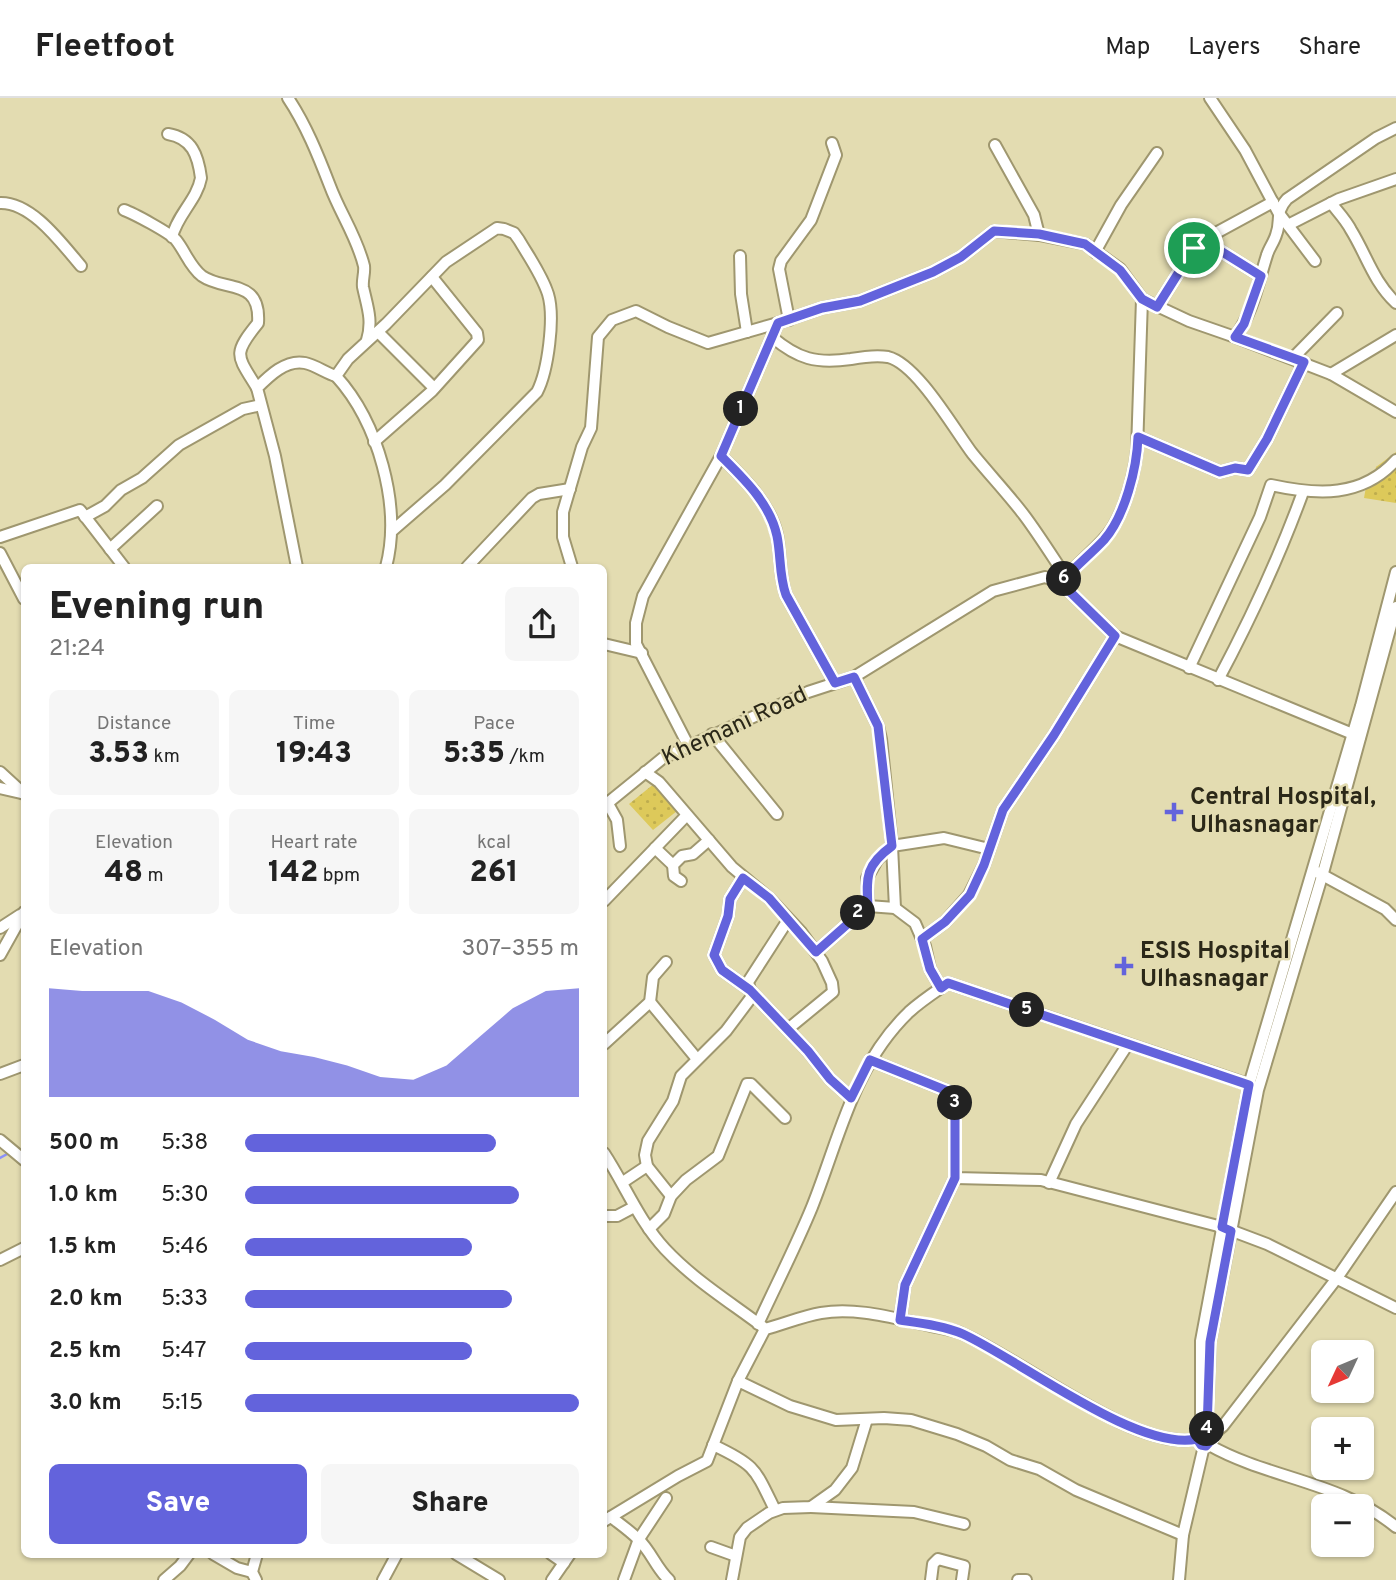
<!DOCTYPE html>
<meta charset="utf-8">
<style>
body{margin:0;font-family:Overpass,sans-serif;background:#f6f6f6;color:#222;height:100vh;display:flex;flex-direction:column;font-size:26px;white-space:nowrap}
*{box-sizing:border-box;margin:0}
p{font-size:23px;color:#767676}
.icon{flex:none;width:38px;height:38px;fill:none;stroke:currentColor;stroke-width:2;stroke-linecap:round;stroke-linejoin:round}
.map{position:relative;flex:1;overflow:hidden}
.sheet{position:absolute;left:21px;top:466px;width:586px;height:994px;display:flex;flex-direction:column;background:#fff;border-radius:10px;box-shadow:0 2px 5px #0004}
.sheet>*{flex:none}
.needle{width:46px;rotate:226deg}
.controls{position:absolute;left:1311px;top:1242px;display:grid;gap:14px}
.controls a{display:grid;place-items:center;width:63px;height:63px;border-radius:10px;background:#fff;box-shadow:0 2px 5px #0004;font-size:35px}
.pin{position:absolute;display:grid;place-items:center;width:60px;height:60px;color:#fff;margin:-30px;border:4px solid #fff;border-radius:50%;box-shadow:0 2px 7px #0007}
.km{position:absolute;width:35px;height:35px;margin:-18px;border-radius:50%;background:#222;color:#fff;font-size:19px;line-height:35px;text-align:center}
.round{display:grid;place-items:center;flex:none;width:74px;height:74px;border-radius:10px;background:#f6f6f6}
.overview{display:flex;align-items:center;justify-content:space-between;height:119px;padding:0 28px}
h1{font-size:38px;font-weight:800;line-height:52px}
.stats{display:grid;grid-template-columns:repeat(3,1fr);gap:10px;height:119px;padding:7px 28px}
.stats div{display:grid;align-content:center;border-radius:10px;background:#f6f6f6;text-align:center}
.stats b{font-size:30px;font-weight:800}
.stats small{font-size:19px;font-weight:400}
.stats p{font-size:19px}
.chart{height:196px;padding:14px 28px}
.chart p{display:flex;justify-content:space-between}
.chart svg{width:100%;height:126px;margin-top:7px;fill:#6363dc;opacity:.7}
.cta{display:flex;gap:14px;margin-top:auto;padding:14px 28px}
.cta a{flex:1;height:80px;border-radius:10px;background:#6363dc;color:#fff;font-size:28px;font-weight:800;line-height:80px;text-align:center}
.cta a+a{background:#f6f6f6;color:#222}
ul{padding:0 28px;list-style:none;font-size:23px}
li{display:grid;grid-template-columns:112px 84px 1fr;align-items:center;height:52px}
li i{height:18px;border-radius:9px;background:#6363dc}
header{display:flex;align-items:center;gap:42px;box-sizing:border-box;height:98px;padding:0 35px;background:#fff;border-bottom:2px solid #e0e0e0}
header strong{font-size:33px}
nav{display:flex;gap:38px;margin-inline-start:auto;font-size:24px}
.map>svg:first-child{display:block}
</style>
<header>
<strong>Fleetfoot</strong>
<nav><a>Map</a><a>Layers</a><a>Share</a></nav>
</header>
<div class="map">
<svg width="1396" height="1482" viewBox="0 0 1396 1482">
<defs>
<pattern id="park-dots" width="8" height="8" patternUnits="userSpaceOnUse" patternTransform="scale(1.75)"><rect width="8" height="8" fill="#ddc95a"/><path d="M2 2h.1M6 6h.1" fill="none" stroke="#bead4e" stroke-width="1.8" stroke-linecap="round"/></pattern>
</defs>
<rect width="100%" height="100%" fill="#e3dcb1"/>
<!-- park -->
<g fill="url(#park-dots)">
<path d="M 1396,354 L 1396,405 L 1364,400 L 1367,383 L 1373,384 L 1376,369 Z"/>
<path d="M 655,685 L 677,713 L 653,732 L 629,706 Z"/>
</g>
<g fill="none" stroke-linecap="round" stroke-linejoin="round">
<!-- stream -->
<path stroke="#8a90f9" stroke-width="2.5" d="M 0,1060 L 9,1055"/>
<defs>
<g id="minor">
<path d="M 288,0 C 306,27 318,57 330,88 C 340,115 357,139 364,168 C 365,175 362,182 363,189 C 367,208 373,222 367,242"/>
<path d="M 1210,0 L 1245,52 L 1278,114 L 1315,163"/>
<path d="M 168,36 C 192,40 198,57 201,80 C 197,102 177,117 172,139"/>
<path d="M 995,47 L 1034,117 L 1039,137"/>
<path d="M 0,105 C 32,104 62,146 81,168"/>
<path d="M 1331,105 C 1338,114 1346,122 1351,132 C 1367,158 1373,183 1396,205"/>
<path d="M 124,112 C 133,115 170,135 176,142 C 185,153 190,169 202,178 C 225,194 261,180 258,225 C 232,257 237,257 257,290"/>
<path d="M 1288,127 L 1339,101 L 1396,81"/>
<path d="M 1203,142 L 1261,178"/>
<path d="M 1095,154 L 1121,107 L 1157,55"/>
<path d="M 740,158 L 741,196 L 747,234"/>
<path d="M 1142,201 L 1189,223 L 1235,239 C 1253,215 1258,185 1267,157 C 1269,150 1274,144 1276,137 C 1282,122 1274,116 1287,101 L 1376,40 L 1396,30"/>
<path d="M 1157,209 L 1194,150 L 1203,142 L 1273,104"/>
<path d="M 789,222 L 779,171 L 781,163 L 811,122 L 836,57 L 832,45"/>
<path d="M 378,234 L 434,290"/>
<path d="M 772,239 C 798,261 816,266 851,261 C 862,259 877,257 888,259 C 917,266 954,331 972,355 C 989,376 1008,396 1024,417 C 1039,437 1052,458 1066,479"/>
<path d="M 1235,239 L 1331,276 L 1396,314"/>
<path d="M 1293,260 L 1337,215"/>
<path d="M 1331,276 L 1396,237"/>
<path d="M 1138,339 L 1220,374 L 1235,370 L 1248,372 L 1267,341 L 1304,264"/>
<path d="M 374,344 L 432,293 L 478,242 L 477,235 L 432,179"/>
<path d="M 721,358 C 743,380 770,405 777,437 C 781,457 779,478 786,497 L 835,585"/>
<path d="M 85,419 L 105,408 L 121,392 L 142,380 L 179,347 L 243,311 L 261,307"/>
<path d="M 0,439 L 80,412 L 124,469"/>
<path d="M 110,451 L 157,408"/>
<path d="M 0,455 L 24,501"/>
<path d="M 297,469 L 275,358 L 257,290 C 269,278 286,261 305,265 C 315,267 326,275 336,278"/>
<path d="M 386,469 C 402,408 378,324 336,278 L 348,261 L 386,226 L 446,164 L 497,130 L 504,131 L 514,135 L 519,142 C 529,159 542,177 548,196 C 555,219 548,273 537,294 L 445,387 L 392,433"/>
<path d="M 467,469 L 532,400 L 539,396 L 570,391"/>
<path d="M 572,469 L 563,439 L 563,414 L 582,349 L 591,330 L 598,239 L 612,222 L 636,213 L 668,229 L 708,245 L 778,225"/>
<path d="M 604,546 L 642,555"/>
<path d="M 1189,570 L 1260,419 L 1271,387 C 1317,397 1362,400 1396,362"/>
<path d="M 854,579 L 878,628 L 881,641 L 892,748 L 895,810"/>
<path d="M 1218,582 C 1251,520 1279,460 1303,394"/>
<path d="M 712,636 L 777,716"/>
<path d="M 688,647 L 636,546 L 636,525 L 643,498 L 721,358 L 778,225 L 822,210 L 860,203 L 933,174 L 961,159 L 994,133 L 1039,137 L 1085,146 L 1120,171 L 1142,201 L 1137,352 C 1134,379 1123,422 1103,442 C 1089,457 1074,469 1061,485"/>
<path d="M 0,674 L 24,696"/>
<path d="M 645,674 L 659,684 L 732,769 L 769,800 L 801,834 L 822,863 L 832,885 L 833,894 L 788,931"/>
<path d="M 0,690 L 21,695"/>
<path d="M 607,704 L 617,722 L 620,748"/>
<path d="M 604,708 L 663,660 L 808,594 L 854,579 L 993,493 L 1045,479 L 1061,485 L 1115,538 L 1360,639"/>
<path d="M 655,750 L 673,767"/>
<path d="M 1317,774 L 1385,811 L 1396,822"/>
<path d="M 743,780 L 730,801 L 728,818 L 714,857 L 722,872 L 750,892 L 808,953 L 830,981 L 851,1000"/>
<path d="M 681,783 L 674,778 L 673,767 L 682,758 L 693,756 L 709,742"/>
<path d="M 604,803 L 686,718"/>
<path d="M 868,808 L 867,780 L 877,762 L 892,748 L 944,740 L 989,751"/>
<path d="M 0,830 L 20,817"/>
<path d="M 922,841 L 945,824 L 969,797 L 984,767 L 1003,712 L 1054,637 L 1115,538"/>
<path d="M 816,854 L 868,808 L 895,810 L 915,825 L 925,848 L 930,871 L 941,890"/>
<path d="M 0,857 L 24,814"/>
<path d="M 750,892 L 748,884 L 788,822"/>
<path d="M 650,904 L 697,961"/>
<path d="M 604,946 L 650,904 L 653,879 L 666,864"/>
<path d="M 870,962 L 955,996 L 955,1080 L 1041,1082 L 1222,1129 L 1267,1146 L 1396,1210"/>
<path d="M 0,976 L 24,967"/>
<path d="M 0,1042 L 24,1062"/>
<path d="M 604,1055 C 625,1087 639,1123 665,1151 C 694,1182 730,1204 763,1229"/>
<path d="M 623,1084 L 647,1068"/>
<path d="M 1049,1085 L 1076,1026 L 1128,946"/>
<path d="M 671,1098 L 647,1068 L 645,1057 L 648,1043 L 673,1003 L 681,978 L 726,933 L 753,897"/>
<path d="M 604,1118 L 617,1118 L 634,1109"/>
<path d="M 649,1131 L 664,1116 L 671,1098 L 686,1082 L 718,1058 L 747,986 L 751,986 L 785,1020"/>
<path d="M 0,1162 L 24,1150"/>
<path d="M 900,1222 L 905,1187 L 955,1080"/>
<path d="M 758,1226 C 776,1187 796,1148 812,1109 C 840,1039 853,968 909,914 C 921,903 935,894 948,885 L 1256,989"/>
<path d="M 765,1231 C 784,1226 803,1218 821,1215 C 856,1209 893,1220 927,1227 C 938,1230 952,1231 963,1236 C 1021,1261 1136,1354 1197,1341"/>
<path d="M 738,1283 L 790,1308 L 836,1322 L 884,1320 L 911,1322 L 957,1336 L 986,1348 L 1010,1362 L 1039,1371 L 1076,1392 L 1183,1437"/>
<path d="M 1207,1332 L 1210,1244 L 1258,992 L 1323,775 L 1396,509"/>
<path d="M 1201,1333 L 1201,1243 L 1249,987 L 1361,608 L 1396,474"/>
<path d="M 1212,1337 L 1223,1328 L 1337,1180 L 1396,1094"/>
<path d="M 713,1347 C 756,1367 755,1371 775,1412"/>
<path d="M 1209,1347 C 1269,1381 1340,1383 1396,1429"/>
<path d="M 811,1409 L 914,1414 L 964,1426"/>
<path d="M 611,1419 C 620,1426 630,1433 638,1441 C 651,1453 656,1470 669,1482"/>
<path d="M 604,1423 L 678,1378 L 707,1363 L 738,1283 L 765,1231"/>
<path d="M 711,1449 L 736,1458"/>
<path d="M 213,1456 L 237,1470 L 252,1474"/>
<path d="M 456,1456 L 499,1482"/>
<path d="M 551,1456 L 564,1465"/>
<path d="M 164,1482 L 180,1468 L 189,1456"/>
<path d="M 256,1482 L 252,1474 L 257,1456"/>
<path d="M 383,1482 L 397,1456"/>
<path d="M 552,1482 L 570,1456"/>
<path d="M 624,1482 L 639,1441 L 666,1400"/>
<path d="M 732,1482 L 740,1439 L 747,1430 L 769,1415 L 783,1410 L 811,1409 L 835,1392 L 852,1370 L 867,1321"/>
<path d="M 931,1482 L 933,1466 L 938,1461 L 964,1468 L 962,1482"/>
<path d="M 1018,1482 L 1026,1482"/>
<path d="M 1179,1482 L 1183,1437 L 1204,1348"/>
</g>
</defs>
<!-- minor casing -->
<use href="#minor" stroke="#9f976f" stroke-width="14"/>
<!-- minor -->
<use href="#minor" stroke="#fff" stroke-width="10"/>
</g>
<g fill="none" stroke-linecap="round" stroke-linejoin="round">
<defs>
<path id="route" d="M 994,133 L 1039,136 L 1085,146 L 1120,172 L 1142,201 L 1157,209 L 1194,150 L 1203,142 L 1261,178 L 1244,226 L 1235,239 L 1304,264 L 1267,341 L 1248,372 L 1235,370 L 1220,374 L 1138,339 C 1137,370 1125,418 1104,442 C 1090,457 1074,469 1061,485 L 1115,538 L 1054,637 L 1003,712 L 984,767 L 970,797 L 945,824 L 922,841 L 930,871 L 941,890 L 948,885 L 1249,987 L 1222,1129 L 1231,1133 L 1210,1244 L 1207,1332 L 1213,1340 L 1206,1348 L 1201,1347 L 1197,1341 C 1138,1354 1020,1262 963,1236 C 945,1228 920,1225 900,1222 L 905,1187 L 955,1080 L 955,996 L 870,962 L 851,1000 L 830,981 L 808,953 L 750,892 L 722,872 L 714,857 L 728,818 L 730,801 L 743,780 L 769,800 L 816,854 L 868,808 C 866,778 866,767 892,748 L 878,628 L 854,579 L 835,585 L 786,497 C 779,478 781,457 777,438 C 770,405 743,380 721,358 L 778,225 L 822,210 L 860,203 L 933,174 L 961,159 Z"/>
</defs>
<!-- route casing -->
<use href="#route" stroke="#fff" stroke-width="14"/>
<!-- route -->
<use href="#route" stroke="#6363dc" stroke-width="9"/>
</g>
<!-- markers -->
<g fill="#6363dc" stroke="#e3dcb1" stroke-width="2.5">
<path d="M1170.5 703.5h7v7h7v7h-7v7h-7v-7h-7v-7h7z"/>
<path d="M1120.5 857.5h7v7h7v7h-7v7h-7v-7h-7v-7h7z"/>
</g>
<g text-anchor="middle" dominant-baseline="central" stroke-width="5" stroke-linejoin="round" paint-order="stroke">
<!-- street labels -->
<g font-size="24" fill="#2b2818" stroke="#e3dcb1">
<text transform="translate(735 629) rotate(-25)">Khemani Road</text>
</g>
<!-- poi labels -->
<g font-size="24" font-weight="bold" fill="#2b2818" stroke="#e3dcb1" text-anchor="start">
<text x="1190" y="700">Central Hospital,<tspan x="1190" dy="28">Ulhasnagar</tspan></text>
<text x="1140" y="854">ESIS Hospital<tspan x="1140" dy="28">Ulhasnagar</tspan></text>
</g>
</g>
</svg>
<div class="controls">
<a><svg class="needle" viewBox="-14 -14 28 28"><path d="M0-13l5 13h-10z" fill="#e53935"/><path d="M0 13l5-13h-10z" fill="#767676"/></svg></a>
<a>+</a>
<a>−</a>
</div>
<div class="pin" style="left:1194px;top:150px;background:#1e9e55"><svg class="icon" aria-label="arrive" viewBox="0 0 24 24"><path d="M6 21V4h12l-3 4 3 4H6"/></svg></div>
<b class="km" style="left:741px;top:311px">1</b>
<b class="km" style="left:858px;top:815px">2</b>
<b class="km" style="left:955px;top:1005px">3</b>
<b class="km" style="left:1207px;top:1331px">4</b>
<b class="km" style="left:1027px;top:912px">5</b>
<b class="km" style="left:1064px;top:481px">6</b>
<section class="sheet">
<div class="overview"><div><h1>Evening run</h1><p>21:24</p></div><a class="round"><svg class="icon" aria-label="share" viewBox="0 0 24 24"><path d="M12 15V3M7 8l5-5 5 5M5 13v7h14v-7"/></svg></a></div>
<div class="stats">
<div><p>Distance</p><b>3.53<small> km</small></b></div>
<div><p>Time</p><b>19:43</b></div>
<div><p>Pace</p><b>5:35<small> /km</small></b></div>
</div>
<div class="stats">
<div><p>Elevation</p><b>48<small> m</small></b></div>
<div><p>Heart rate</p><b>142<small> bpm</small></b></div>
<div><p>kcal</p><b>261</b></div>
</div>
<div class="chart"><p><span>Elevation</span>307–355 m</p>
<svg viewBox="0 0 160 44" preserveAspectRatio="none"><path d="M0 44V6L10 7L20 7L30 7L40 11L50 17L60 24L70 28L80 30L90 33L100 37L110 38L120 33L130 23L140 13L150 7L160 6V44z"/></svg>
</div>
<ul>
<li><b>500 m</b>5:38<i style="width:75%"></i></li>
<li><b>1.0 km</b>5:30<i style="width:82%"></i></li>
<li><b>1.5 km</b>5:46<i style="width:68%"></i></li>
<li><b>2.0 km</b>5:33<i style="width:80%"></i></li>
<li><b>2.5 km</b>5:47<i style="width:68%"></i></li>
<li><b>3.0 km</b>5:15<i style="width:100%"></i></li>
</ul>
<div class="cta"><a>Save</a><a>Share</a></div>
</section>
</div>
